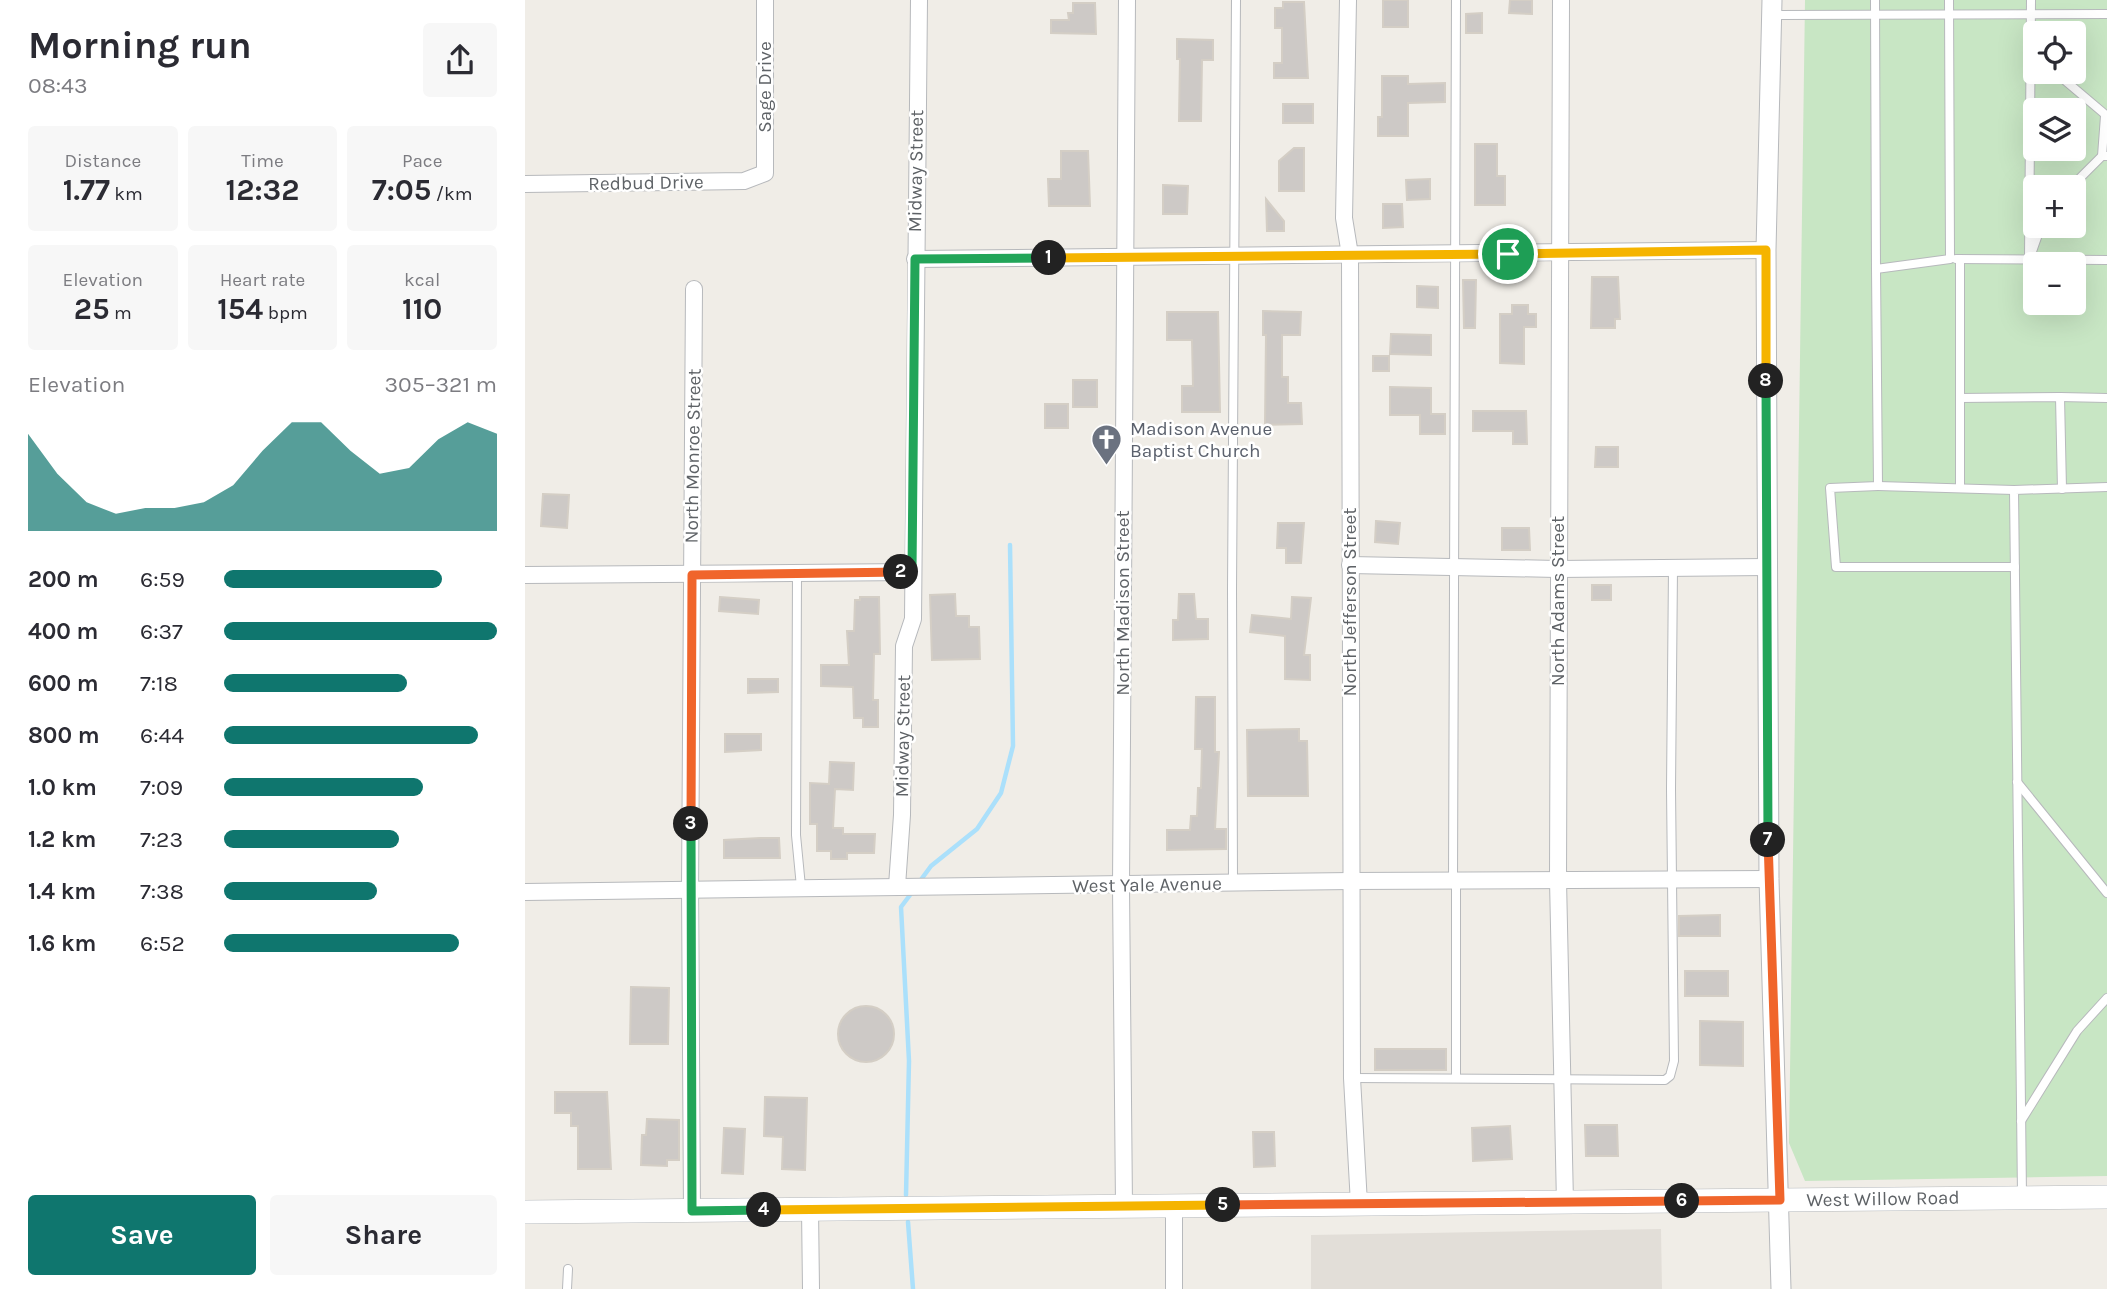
<!DOCTYPE html>
<meta charset="utf-8">
<style>
body{margin:0;font-family:Karla,sans-serif;background:#f7f7f7;color:#2b2b33;height:100vh;display:flex;flex-direction:column;font-size:26px;white-space:nowrap}
*{box-sizing:border-box;margin:0}
p{font-size:23px;color:#7c7c81}
.icon{flex:none;width:38px;height:38px;fill:none;stroke:currentColor;stroke-width:2;stroke-linecap:round;stroke-linejoin:round}
.map{position:relative;flex:1;overflow:hidden}
.panel{display:flex;flex-direction:column;background:#fff;width:525px}
.panel>*{flex:none}
.controls{position:absolute;left:1498px;top:21px;display:grid;gap:14px}
.controls a{display:grid;place-items:center;width:63px;height:63px;border-radius:7px;background:#fff;box-shadow:0 7px 28px #0002;font-size:35px}
.pin{position:absolute;display:grid;place-items:center;width:60px;height:60px;color:#fff;margin:-30px;border:4px solid #fff;border-radius:50%;box-shadow:0 2px 7px #0007}
.km{position:absolute;width:35px;height:35px;margin:-18px;border-radius:50%;background:#222;color:#fff;font-size:19px;line-height:35px;text-align:center}
.round{display:grid;place-items:center;flex:none;width:74px;height:74px;border-radius:7px;background:#f7f7f7}
.headline{display:flex;align-items:center;justify-content:space-between;height:119px;padding:0 28px}
h1{font-size:38px;font-weight:700;line-height:52px}
.metrics{display:grid;grid-template-columns:repeat(3,1fr);gap:10px;height:119px;padding:7px 28px}
.metrics div{display:grid;align-content:center;border-radius:7px;background:#f7f7f7;text-align:center}
.metrics b{font-size:30px;font-weight:700}
.metrics small{font-size:19px;font-weight:400}
.metrics p{font-size:19px}
.chart{height:196px;padding:14px 28px}
.chart p{display:flex;justify-content:space-between}
.chart svg{width:100%;height:126px;margin-top:7px;fill:#0f766e;opacity:.7}
.primary-button{display:flex;gap:14px;margin-top:auto;padding:14px 28px}
.primary-button a{flex:1;height:80px;border-radius:7px;background:#0f766e;color:#fff;font-size:28px;font-weight:700;line-height:80px;text-align:center}
.primary-button a+a{background:#f7f7f7;color:#2b2b33}
ul{padding:0 28px;list-style:none;font-size:23px}
li{display:grid;grid-template-columns:112px 84px 1fr;align-items:center;height:52px}
li i{height:18px;border-radius:9px;background:#0f766e}
main{display:flex;flex:1;min-height:0}
.map>svg:first-child{display:block}
</style>
<main>
<section class="panel">
<div class="headline"><div><h1>Morning run</h1><p>08:43</p></div><a class="round"><svg class="icon" aria-label="share" viewBox="0 0 24 24"><path d="M12 15V3M7 8l5-5 5 5M5 13v7h14v-7"/></svg></a></div>
<div class="metrics">
<div><p>Distance</p><b>1.77<small> km</small></b></div>
<div><p>Time</p><b>12:32</b></div>
<div><p>Pace</p><b>7:05<small> /km</small></b></div>
</div>
<div class="metrics">
<div><p>Elevation</p><b>25<small> m</small></b></div>
<div><p>Heart rate</p><b>154<small> bpm</small></b></div>
<div><p>kcal</p><b>110</b></div>
</div>
<div class="chart"><p><span>Elevation</span>305–321 m</p>
<svg viewBox="0 0 160 44" preserveAspectRatio="none"><path d="M0 44V10L10 24L20 34L30 38L40 36L50 36L60 34L70 28L80 16L90 6L100 6L110 16L120 24L130 22L140 12L150 6L160 10V44z"/></svg>
</div>
<ul>
<li><b>200 m</b>6:59<i style="width:80%"></i></li>
<li><b>400 m</b>6:37<i style="width:100%"></i></li>
<li><b>600 m</b>7:18<i style="width:67%"></i></li>
<li><b>800 m</b>6:44<i style="width:93%"></i></li>
<li><b>1.0 km</b>7:09<i style="width:73%"></i></li>
<li><b>1.2 km</b>7:23<i style="width:64%"></i></li>
<li><b>1.4 km</b>7:38<i style="width:56%"></i></li>
<li><b>1.6 km</b>6:52<i style="width:86%"></i></li>
</ul>
<div class="primary-button"><a>Save</a><a>Share</a></div>
</section>
<div class="map">
<svg width="1582" height="1289" viewBox="0 0 1582 1289">
<rect width="100%" height="100%" fill="#f0ede7"/>
<!-- education -->
<path fill="#e2ded8" d="M 1136,1229 L 1137,1289 L 786,1289 L 786,1235 Z"/>
<!-- green -->
<path fill="#c8e6c4" fill-rule="evenodd" d="M 1280,0 L 1582,0 L 1582,1176 L 1280,1181 L 1264,1143 ZM 1510,33 L 1549,33 L 1549,72 L 1510,72 ZM 1510,110 L 1549,110 L 1549,149 L 1510,149 ZM 1510,187 L 1549,187 L 1549,226 L 1510,226 ZM 1510,264 L 1549,264 L 1549,303 L 1510,303 Z"/>
<g fill="none" stroke-linecap="round" stroke-linejoin="round">
<!-- stream -->
<g stroke="#abe0fb" stroke-width="4.5">
<path d="M 395,881 L 406,866 L 452,829 L 476,793 L 488,746 L 485,545"/>
<path d="M 381,1195 L 384,1061 L 376,907 L 388,891"/>
<path d="M 383,1222 L 388,1289"/>
</g>
</g>
<!-- building -->
<g fill="#cdc9c6" stroke="#d4cec5" stroke-width="2">
<rect x="858" y="0" width="25" height="27"/>
<path d="M 985,0 L 1007,0 L 1007,14 L 984,13 Z"/>
<path d="M 758,2 L 779,2 L 783,78 L 749,78 L 749,63 L 757,63 L 757,28 L 750,28 L 750,8 L 758,8 Z"/>
<path d="M 548,3 L 570,3 L 571,34 L 526,33 L 526,20 L 544,20 L 543,13 L 548,13 Z"/>
<path d="M 957,13 L 957,33 L 941,33 L 941,14 Z"/>
<path d="M 652,39 L 688,40 L 688,60 L 677,60 L 676,121 L 654,121 L 655,59 L 652,59 Z"/>
<path d="M 857,76 L 883,76 L 883,84 L 920,83 L 920,102 L 883,103 L 883,136 L 853,136 L 853,117 L 857,117 Z"/>
<rect x="758" y="104" width="30" height="19"/>
<path d="M 950,144 L 972,144 L 972,176 L 980,176 L 980,205 L 950,205 Z"/>
<path d="M 769,148 L 779,148 L 779,191 L 754,191 L 754,161 Z"/>
<path d="M 536,151 L 563,151 L 565,206 L 524,206 L 523,179 L 536,179 Z"/>
<path d="M 905,179 L 905,199 L 882,200 L 881,180 Z"/>
<path d="M 638,185 L 663,186 L 662,214 L 638,214 Z"/>
<path d="M 741,199 L 759,221 L 759,231 L 742,231 Z"/>
<path d="M 858,204 L 877,204 L 878,227 L 858,228 Z"/>
<path d="M 1067,277 L 1093,277 L 1095,319 L 1090,319 L 1090,328 L 1066,328 Z"/>
<path d="M 938,280 L 951,280 L 950,328 L 939,328 Z"/>
<path d="M 892,286 L 913,287 L 913,308 L 892,307 Z"/>
<path d="M 987,305 L 1003,305 L 1003,314 L 1011,314 L 1011,327 L 999,327 L 999,364 L 975,363 L 975,314 L 987,314 Z"/>
<path d="M 738,311 L 776,312 L 775,335 L 757,335 L 757,377 L 763,377 L 763,403 L 776,403 L 777,424 L 740,425 L 741,335 L 738,335 Z"/>
<path d="M 642,312 L 693,312 L 695,412 L 657,412 L 657,386 L 668,386 L 667,340 L 642,340 Z"/>
<path d="M 866,334 L 906,335 L 906,355 L 865,354 Z"/>
<rect x="848" y="356" width="16" height="15"/>
<rect x="548" y="380" width="24" height="27"/>
<path d="M 865,387 L 906,388 L 906,414 L 920,414 L 920,434 L 895,434 L 895,415 L 865,415 Z"/>
<rect x="520" y="404" width="23" height="24"/>
<path d="M 948,411 L 1001,411 L 1002,444 L 988,444 L 988,431 L 948,431 Z"/>
<path d="M 1071,447 L 1093,447 L 1093,467 L 1070,467 Z"/>
<path d="M 18,494 L 44,495 L 42,528 L 16,526 Z"/>
<path d="M 851,521 L 875,523 L 873,544 L 850,542 Z"/>
<path d="M 753,523 L 779,523 L 776,563 L 761,563 L 761,548 L 752,548 Z"/>
<path d="M 977,528 L 1004,528 L 1005,550 L 977,550 Z"/>
<rect x="1067" y="585" width="19" height="15"/>
<path d="M 430,594 L 431,616 L 444,616 L 444,627 L 454,627 L 455,659 L 407,660 L 405,595 Z"/>
<path d="M 654,594 L 669,594 L 671,619 L 683,619 L 683,639 L 648,640 L 648,620 L 653,620 Z"/>
<path d="M 195,597 L 234,600 L 233,614 L 194,611 Z"/>
<path d="M 335,597 L 354,597 L 355,654 L 349,654 L 348,700 L 353,700 L 353,727 L 338,727 L 338,718 L 329,718 L 328,687 L 296,686 L 296,665 L 324,665 L 322,631 L 329,631 L 330,600 L 335,600 Z"/>
<path d="M 767,597 L 786,598 L 779,655 L 785,655 L 785,680 L 760,679 L 760,636 L 725,632 L 727,615 L 766,619 Z"/>
<path d="M 223,679 L 253,679 L 253,692 L 223,693 Z"/>
<path d="M 671,697 L 690,697 L 690,752 L 694,752 L 690,829 L 701,829 L 701,849 L 642,850 L 642,830 L 665,830 L 666,816 L 672,816 L 673,788 L 676,788 L 677,749 L 670,749 Z"/>
<path d="M 774,729 L 774,741 L 782,741 L 783,796 L 723,796 L 722,730 Z"/>
<path d="M 200,734 L 236,734 L 236,750 L 200,752 Z"/>
<path d="M 305,762 L 329,763 L 328,790 L 310,789 L 308,828 L 318,828 L 318,834 L 350,834 L 349,853 L 322,853 L 322,859 L 306,859 L 306,851 L 292,851 L 292,824 L 285,824 L 285,783 L 304,784 Z"/>
<path d="M 235,838 L 254,838 L 255,858 L 199,858 L 199,840 Z"/>
<path d="M 1195,915 L 1195,936 L 1154,936 L 1154,916 Z"/>
<rect x="1160" y="971" width="43" height="25"/>
<path d="M 106,987 L 144,988 L 143,1044 L 105,1044 Z"/>
<circle cx="341" cy="1034" r="28"/>
<path d="M 1175,1021 L 1218,1022 L 1218,1066 L 1175,1065 Z"/>
<rect x="850" y="1049" width="71" height="21"/>
<path d="M 30,1092 L 82,1092 L 86,1169 L 53,1169 L 53,1126 L 46,1126 L 46,1113 L 30,1113 Z"/>
<path d="M 240,1097 L 282,1098 L 280,1170 L 257,1169 L 258,1137 L 239,1136 Z"/>
<path d="M 122,1119 L 154,1120 L 154,1160 L 142,1160 L 142,1166 L 116,1165 L 117,1135 L 121,1135 Z"/>
<path d="M 1060,1125 L 1092,1125 L 1093,1156 L 1061,1156 Z"/>
<path d="M 985,1126 L 987,1159 L 948,1161 L 947,1128 Z"/>
<path d="M 199,1128 L 220,1129 L 218,1174 L 197,1173 Z"/>
<path d="M 728,1132 L 749,1132 L 750,1166 L 729,1167 Z"/>
</g>
<g fill="none" stroke-linecap="round" stroke-linejoin="round">
<defs>
<g id="service">
<path d="M 1350,0 L 1351,269 L 1425,259 L 1424,0"/>
<path d="M 1506,0 L 1504,260 L 1516,226"/>
<path d="M 1247,15 L 1582,14"/>
<path d="M 1530,72 L 1582,116"/>
<path d="M 1577,156 L 1580,116"/>
<path d="M 1546,187 L 1577,156 L 1582,156"/>
<path d="M 1431,259 L 1582,260"/>
<path d="M 1435,259 L 1435,488"/>
<path d="M 1351,269 L 1353,486 L 1305,488 L 1311,567 L 1490,567"/>
<path d="M 1535,397 L 1582,398"/>
<path d="M 1435,398 L 1535,397 L 1537,489"/>
<path d="M 1353,486 L 1489,490"/>
<path d="M 272,573 L 271,835 L 276,887"/>
<path d="M 1492,782 L 1582,893"/>
<path d="M 928,881 L 931,0"/>
<path d="M 708,882 L 707,590 L 711,0"/>
<path d="M 827,1078 L 1140,1080 L 1145,1076 L 1149,1061 L 1146,789 L 1148,568"/>
<path d="M 931,1078 L 931,881"/>
<path d="M 1496,1121 L 1552,1031 L 1582,998"/>
<path d="M 1497,1195 L 1489,490 L 1582,487"/>
<path d="M 42,1289 L 43,1269"/>
</g>
<g id="minor">
<path d="M 823,0 L 819,218 L 825,255 L 827,1078 L 834,1204"/>
<path d="M 1036,0 L 1033,880 L 1040,1203"/>
<path d="M 0,184 L 219,181 L 240,173 L 240,0"/>
<path d="M 390,259 L 1241,250"/>
<path d="M 825,565 L 1032,569 L 1242,567"/>
<path d="M 0,575 L 387,572"/>
<path d="M 372,886 L 377,815 L 379,646 L 388,619 L 394,0"/>
<path d="M 0,892 L 826,881 L 1244,879"/>
<path d="M 599,1206 L 596,886 L 602,0"/>
<path d="M 649,1206 L 649,1289"/>
<path d="M 285,1209 L 286,1289"/>
<path d="M 167,1211 L 165,888 L 169,289"/>
</g>
<path id="tertiary" d="M 1247,0 L 1241,250 L 1244,879 L 1256,1289"/>
<path id="secondary" d="M 0,1212 L 1582,1197"/>
</defs>
<!-- service casing -->
<use href="#service" stroke="#b7b9bc" stroke-width="10"/>
<!-- minor casing -->
<use href="#minor" stroke="#b7b9bc" stroke-width="18"/>
<!-- tertiary casing -->
<use href="#tertiary" stroke="#b7b9bc" stroke-width="21"/>
<!-- secondary casing -->
<use href="#secondary" stroke="#b5b9bd" stroke-width="24"/>
<!-- service -->
<use href="#service" stroke="#fff" stroke-width="8"/>
<!-- minor -->
<use href="#minor" stroke="#fff" stroke-width="16"/>
<!-- tertiary -->
<use href="#tertiary" stroke="#fff" stroke-width="19"/>
<!-- secondary -->
<use href="#secondary" stroke="#fff" stroke-width="23"/>
</g>
<g fill="none" stroke-linecap="round" stroke-linejoin="round">
<defs>
<path id="split-1" d="M 524,258 L 983,254"/>
<path id="split-2" d="M 376,572 L 387,572 L 390,259 L 524,258"/>
<path id="split-3" d="M 166,824 L 167,575 L 376,572"/>
<path id="split-4" d="M 166,824 L 167,1211 L 239,1210"/>
<path id="split-5" d="M 239,1210 L 698,1205"/>
<path id="split-6" d="M 698,1205 L 1157,1201"/>
<path id="split-7" d="M 1157,1201 L 1255,1200 L 1243,840"/>
<path id="split-8" d="M 1241,381 L 1243,840"/>
<path id="split-9" d="M 983,254 L 1241,250 L 1241,381"/>
</defs>
<!-- split-1 casing -->
<use href="#split-1" stroke="#fff" stroke-width="14"/>
<!-- split-2 casing -->
<use href="#split-2" stroke="#fff" stroke-width="14"/>
<!-- split-3 casing -->
<use href="#split-3" stroke="#fff" stroke-width="14"/>
<!-- split-4 casing -->
<use href="#split-4" stroke="#fff" stroke-width="14"/>
<!-- split-5 casing -->
<use href="#split-5" stroke="#fff" stroke-width="14"/>
<!-- split-6 casing -->
<use href="#split-6" stroke="#fff" stroke-width="14"/>
<!-- split-7 casing -->
<use href="#split-7" stroke="#fff" stroke-width="14"/>
<!-- split-8 casing -->
<use href="#split-8" stroke="#fff" stroke-width="14"/>
<!-- split-9 casing -->
<use href="#split-9" stroke="#fff" stroke-width="14"/>
<!-- split-1 -->
<use href="#split-1" stroke="#f5b400" stroke-width="9"/>
<!-- split-2 -->
<use href="#split-2" stroke="#22a559" stroke-width="9"/>
<!-- split-3 -->
<use href="#split-3" stroke="#f0652b" stroke-width="9"/>
<!-- split-4 -->
<use href="#split-4" stroke="#22a559" stroke-width="9"/>
<!-- split-5 -->
<use href="#split-5" stroke="#f5b400" stroke-width="9"/>
<!-- split-6 -->
<use href="#split-6" stroke="#f0652b" stroke-width="9"/>
<!-- split-7 -->
<use href="#split-7" stroke="#f0652b" stroke-width="9"/>
<!-- split-8 -->
<use href="#split-8" stroke="#22a559" stroke-width="9"/>
<!-- split-9 -->
<use href="#split-9" stroke="#f5b400" stroke-width="9"/>
</g>
<!-- icons -->
<defs>
<symbol id="church-pin" viewBox="-11 -11 22 30"><path d="M0 17L-7.5 6A9.5 9.5 0 1 1 7.5 6Z" fill="#6b7280" stroke="#fff"/><path d="M-1.2-6h2.4v3.5h3.3v2.4h-3.3V6h-2.4V-.1h-3.3v-2.4h3.3Z" fill="#fff"/></symbol>
</defs>
<g fill-rule="evenodd">
<use href="#church-pin" x="564" y="422" width="35" height="47"/>
</g>
<g text-anchor="middle" dominant-baseline="central" stroke-width="5" stroke-linejoin="round" paint-order="stroke">
<!-- street labels -->
<g font-size="19" fill="#5e6266" stroke="#fff">
<text transform="translate(240 87) rotate(-90)">Sage Drive</text>
<text transform="translate(391 171) rotate(-89)">Midway Street</text>
<text transform="translate(121 183) rotate(-1)">Redbud Drive</text>
<text transform="translate(168 456) rotate(-89)">North Monroe Street</text>
<text transform="translate(1033 601) rotate(-90)">North Adams Street</text>
<text transform="translate(825 602) rotate(-90)">North Jefferson Street</text>
<text transform="translate(598 603) rotate(-90)">North Madison Street</text>
<text transform="translate(378 736) rotate(-89)">Midway Street</text>
<text transform="translate(622 885) rotate(-1)">West Yale Avenue</text>
<text transform="translate(1358 1199) rotate(-1)">West Willow Road</text>
</g>
<!-- worship labels -->
<g font-size="19" fill="#5b616d" stroke="#fff" text-anchor="start">
<text x="605" y="429">Madison Avenue<tspan x="605" dy="22">Baptist Church</tspan></text>
</g>
</g>
</svg>
<div class="controls">
<a><svg class="icon" aria-label="locate" viewBox="0 0 24 24"><circle cx="12" cy="12" r="6"/><path d="M12 2v4M12 18v4M2 12h4M18 12h4"/></svg></a>
<a><svg class="icon" aria-label="layers" viewBox="0 0 24 24"><path d="M12 4l9 5-9 5-9-5zM3 14l9 5 9-5"/></svg></a>
<a>+</a>
<a>−</a>
</div>
<div class="pin" style="left:983px;top:254px;background:#1e9e55"><svg class="icon" aria-label="arrive" viewBox="0 0 24 24"><path d="M6 21V4h12l-3 4 3 4H6"/></svg></div>
<b class="km" style="left:524px;top:258px">1</b>
<b class="km" style="left:376px;top:572px">2</b>
<b class="km" style="left:166px;top:824px">3</b>
<b class="km" style="left:239px;top:1210px">4</b>
<b class="km" style="left:698px;top:1205px">5</b>
<b class="km" style="left:1157px;top:1201px">6</b>
<b class="km" style="left:1243px;top:840px">7</b>
<b class="km" style="left:1241px;top:381px">8</b>
</div>
</main>
